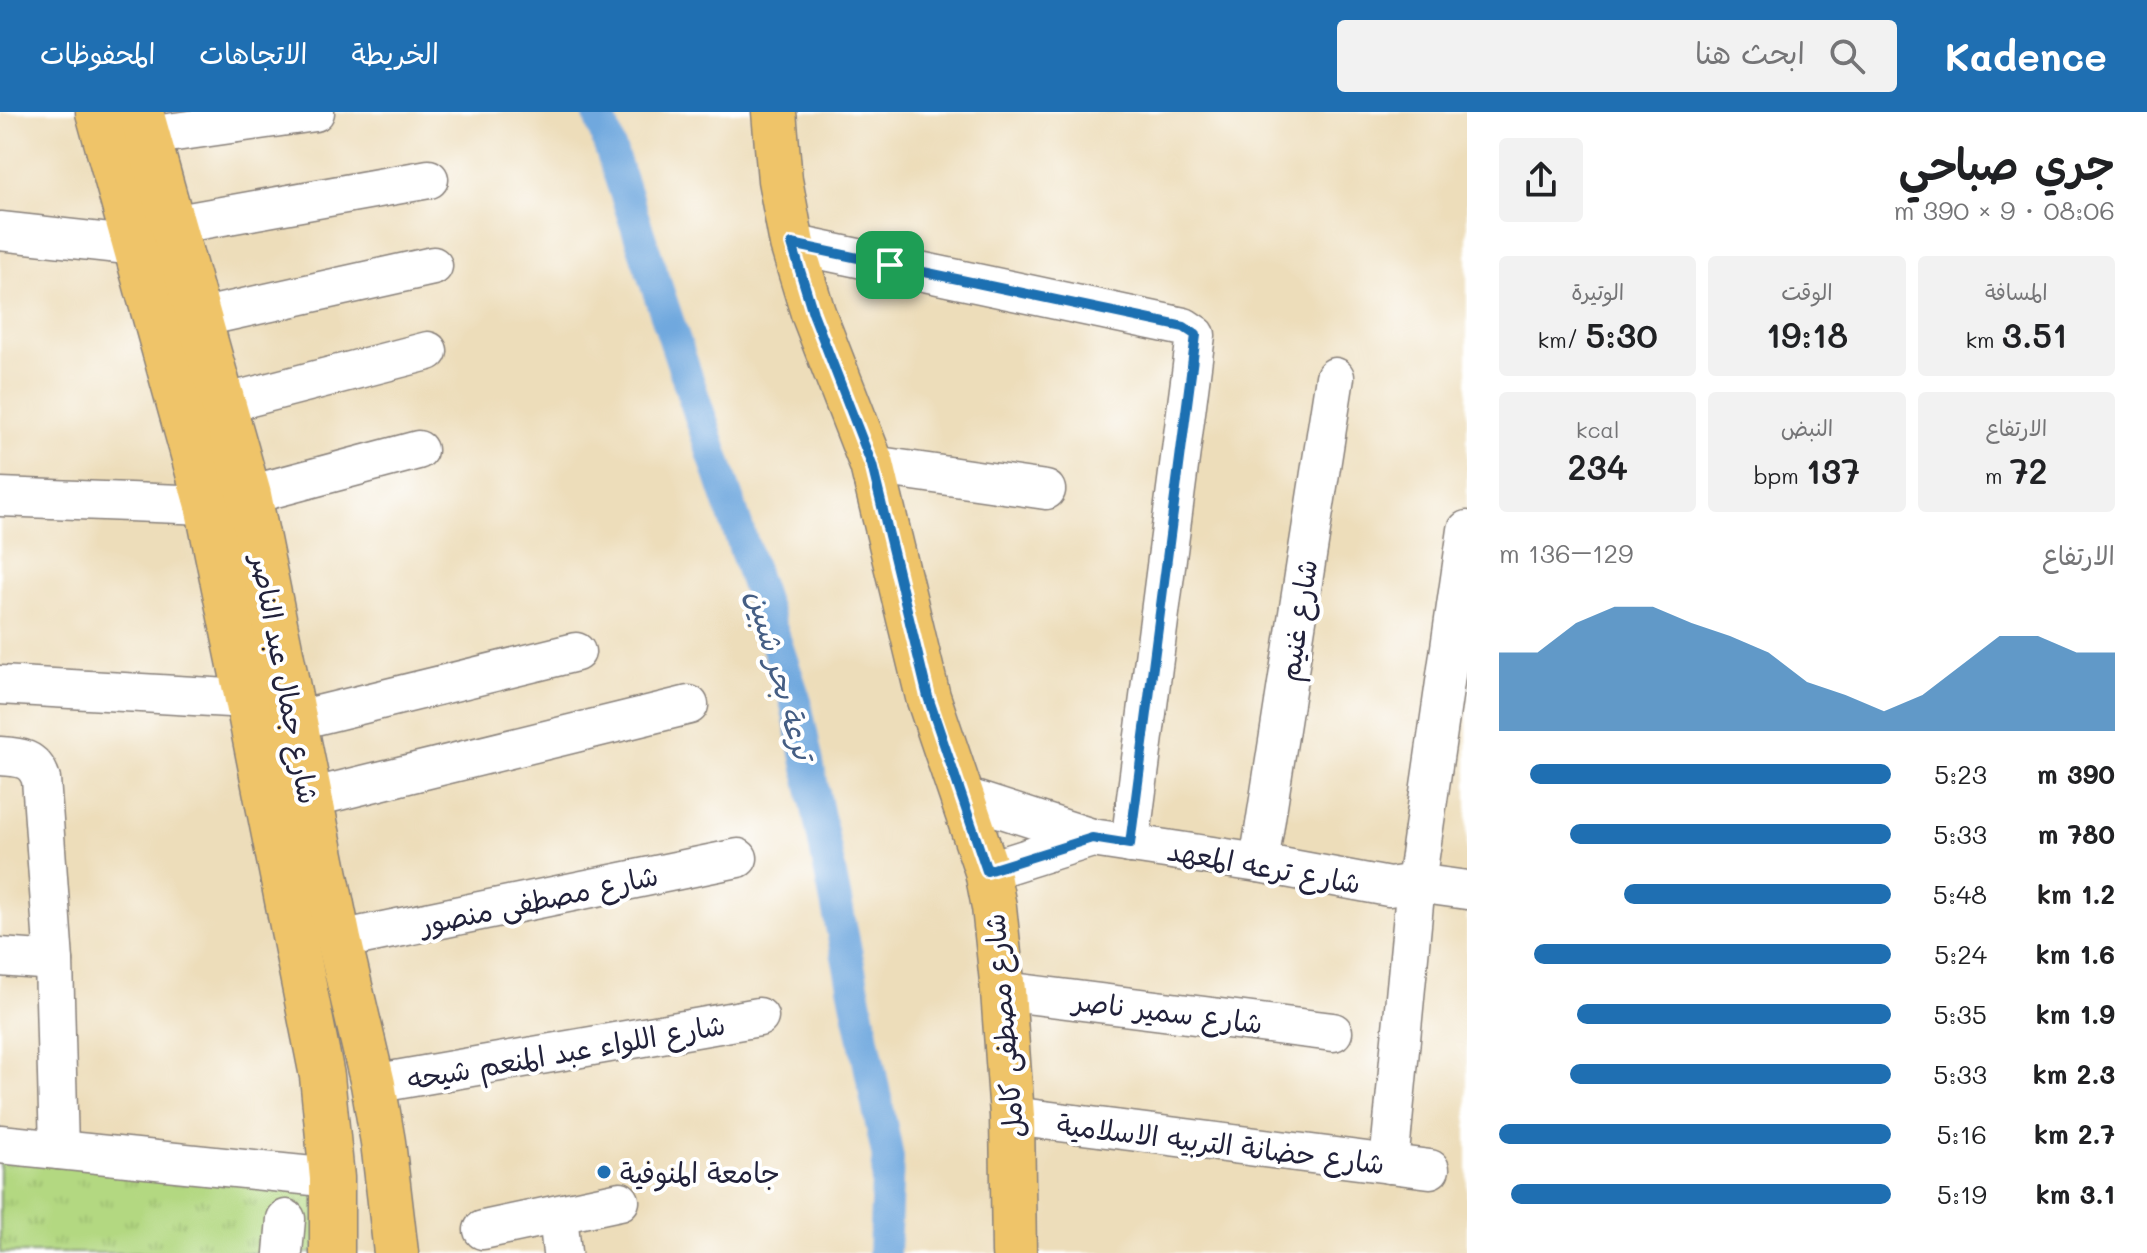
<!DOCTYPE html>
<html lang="ar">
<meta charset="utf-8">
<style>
body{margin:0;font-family:Mali,"Playpen Sans Arabic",sans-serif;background:#f2f2f2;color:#202124;direction:rtl;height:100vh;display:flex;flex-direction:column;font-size:30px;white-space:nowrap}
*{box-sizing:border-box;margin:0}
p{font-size:26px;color:#757577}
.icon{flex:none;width:44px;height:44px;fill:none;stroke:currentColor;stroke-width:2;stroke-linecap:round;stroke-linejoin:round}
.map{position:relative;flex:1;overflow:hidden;direction:ltr}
.sheet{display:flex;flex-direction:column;background:#fff;width:680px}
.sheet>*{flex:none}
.pin{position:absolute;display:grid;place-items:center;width:68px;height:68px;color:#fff;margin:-34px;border-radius:16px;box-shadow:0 4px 12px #0006}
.round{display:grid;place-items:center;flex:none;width:84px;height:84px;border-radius:8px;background:#f2f2f2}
.overview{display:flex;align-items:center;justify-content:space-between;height:136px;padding:0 32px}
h1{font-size:44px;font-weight:600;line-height:60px}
.stats{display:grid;grid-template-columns:repeat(3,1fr);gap:12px;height:136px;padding:8px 32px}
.stats div{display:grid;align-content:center;border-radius:8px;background:#f2f2f2;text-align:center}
.stats b{font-size:34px;font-weight:600}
.stats small{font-size:22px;font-weight:400}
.stats p{font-size:22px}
.chart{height:224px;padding:16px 32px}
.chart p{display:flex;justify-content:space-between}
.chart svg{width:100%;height:144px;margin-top:8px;fill:#1f6fb2;opacity:.7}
ul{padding:0 32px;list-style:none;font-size:26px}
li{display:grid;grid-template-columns:128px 96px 1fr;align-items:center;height:60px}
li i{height:20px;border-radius:10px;background:#1f6fb2}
header{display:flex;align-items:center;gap:48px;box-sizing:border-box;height:112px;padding:0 40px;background:#1f6fb2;color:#fff}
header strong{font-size:38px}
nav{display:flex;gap:44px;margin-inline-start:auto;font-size:28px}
.search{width:560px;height:72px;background:#f2f2f2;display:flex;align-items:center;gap:20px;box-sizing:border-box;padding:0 28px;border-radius:8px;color:#757577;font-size:30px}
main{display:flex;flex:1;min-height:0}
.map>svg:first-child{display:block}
</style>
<header>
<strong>Kadence</strong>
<div class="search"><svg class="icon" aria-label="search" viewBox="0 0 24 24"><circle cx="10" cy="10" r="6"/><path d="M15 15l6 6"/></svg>ابحث هنا</div>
<nav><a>الخريطة</a><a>الاتجاهات</a><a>المحفوظات</a></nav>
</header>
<main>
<section class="sheet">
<div class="overview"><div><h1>جري صباحي</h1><p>08:06 · 9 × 390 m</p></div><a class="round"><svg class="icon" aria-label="share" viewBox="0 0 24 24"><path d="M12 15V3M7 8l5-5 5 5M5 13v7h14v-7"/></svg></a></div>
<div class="stats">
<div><p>المسافة</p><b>3.51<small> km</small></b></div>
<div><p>الوقت</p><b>19:18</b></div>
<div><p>الوتيرة</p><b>5:30<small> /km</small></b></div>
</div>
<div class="stats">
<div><p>الارتفاع</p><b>72<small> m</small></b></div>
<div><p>النبض</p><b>137<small> bpm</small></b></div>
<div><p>kcal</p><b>234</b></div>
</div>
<div class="chart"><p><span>الارتفاع</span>129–136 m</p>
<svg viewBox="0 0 160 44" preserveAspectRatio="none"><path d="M0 44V20L10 20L20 11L30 6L40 6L50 11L60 15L70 20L80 29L90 33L100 38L110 33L120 24L130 15L140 15L150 20L160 20V44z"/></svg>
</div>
<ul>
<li><b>390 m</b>5:23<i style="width:92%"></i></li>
<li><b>780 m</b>5:33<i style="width:82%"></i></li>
<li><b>1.2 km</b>5:48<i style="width:68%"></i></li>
<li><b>1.6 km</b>5:24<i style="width:91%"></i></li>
<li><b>1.9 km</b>5:35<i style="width:80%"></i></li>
<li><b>2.3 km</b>5:33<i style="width:82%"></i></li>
<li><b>2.7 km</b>5:16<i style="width:100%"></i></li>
<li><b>3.1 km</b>5:19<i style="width:97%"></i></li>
</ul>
</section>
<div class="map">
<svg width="1467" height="1141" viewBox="0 0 1467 1141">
<defs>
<pattern id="grass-tufts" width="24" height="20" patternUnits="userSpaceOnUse" patternTransform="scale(2)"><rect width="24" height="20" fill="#b3d881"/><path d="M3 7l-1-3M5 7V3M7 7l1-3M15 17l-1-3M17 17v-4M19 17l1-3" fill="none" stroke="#9ab970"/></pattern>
</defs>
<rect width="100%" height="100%" fill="#fff"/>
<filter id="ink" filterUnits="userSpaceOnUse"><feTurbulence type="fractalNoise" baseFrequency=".0125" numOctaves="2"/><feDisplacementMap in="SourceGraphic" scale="16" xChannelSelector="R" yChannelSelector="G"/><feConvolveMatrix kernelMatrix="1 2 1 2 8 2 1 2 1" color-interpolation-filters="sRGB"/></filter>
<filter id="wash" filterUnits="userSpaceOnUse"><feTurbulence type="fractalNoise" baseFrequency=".006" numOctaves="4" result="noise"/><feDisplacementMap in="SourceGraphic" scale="32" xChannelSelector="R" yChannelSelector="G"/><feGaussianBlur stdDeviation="1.8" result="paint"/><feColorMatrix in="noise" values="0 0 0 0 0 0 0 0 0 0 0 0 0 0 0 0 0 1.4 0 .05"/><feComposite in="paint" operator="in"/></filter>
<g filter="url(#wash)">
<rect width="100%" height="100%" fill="#edddba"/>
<!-- grass -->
<path fill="url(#grass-tufts)" stroke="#6a7d5e" stroke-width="2" d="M 0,1032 L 332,1066 L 325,1141 L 0,1141 Z"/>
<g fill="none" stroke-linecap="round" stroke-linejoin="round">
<!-- canal -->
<path stroke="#6fa8de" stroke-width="32" d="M 598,0 L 795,587 L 888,1046 L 884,1141"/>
</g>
</g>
<g filter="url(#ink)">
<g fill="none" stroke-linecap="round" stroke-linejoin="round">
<defs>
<g id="minor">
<path d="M 147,24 L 315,0"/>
<path d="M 172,113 L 429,67"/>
<path d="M 0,119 L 137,134"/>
<path d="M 792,132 L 1184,215 L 1196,223 L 1130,732"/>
<path d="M 199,206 L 433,154"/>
<path d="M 223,292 L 428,239"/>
<path d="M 872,353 L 1046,378"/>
<path d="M 249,383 L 418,338"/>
<path d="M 0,385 L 207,393"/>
<path d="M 0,573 L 247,587"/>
<path d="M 294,609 L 576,540"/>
<path d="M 0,644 C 20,645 34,646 41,667 L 54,849 L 59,1038"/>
<path d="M 962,684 L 1092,726 L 1259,751 L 1389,775 L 1416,771 L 1467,778"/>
<path d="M 310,686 L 689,593"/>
<path d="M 1259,751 L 1335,265"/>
<path d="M 987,759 L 1092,726"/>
<path d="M 339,828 L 738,746"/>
<path d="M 0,845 L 54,849"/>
<path d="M 1003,879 L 1333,920"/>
<path d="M 373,972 L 759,905"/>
<path d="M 1012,1004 L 1430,1057"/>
<path d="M 0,1032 L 332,1066"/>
<path d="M 1389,1052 L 1416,771 L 1467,418"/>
<path d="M 558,1103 L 562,1141"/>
<path d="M 483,1118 L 620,1089"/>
<path d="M 283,1141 L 286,1107"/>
</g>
<g id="major">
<path d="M 98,0 L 207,393 L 247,587 L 322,964 L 332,1066 L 332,1141"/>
<path d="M 141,0 L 249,383 L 339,828 L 373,972 L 383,1030 L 396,1141"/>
<path d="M 774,0 L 780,68 L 792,132 L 813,201 L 872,353 L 928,585 L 987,759 L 994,795 L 1003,879 L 1012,1004 L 1014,1141"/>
</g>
</defs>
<!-- minor casing -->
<use href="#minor" stroke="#88807a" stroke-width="41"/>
<!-- major casing -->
<use href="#major" stroke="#88807a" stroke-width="47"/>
<!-- minor -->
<use href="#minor" stroke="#fff" stroke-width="38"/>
<!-- major -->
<use href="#major" stroke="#efc469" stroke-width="44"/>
</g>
</g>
<g fill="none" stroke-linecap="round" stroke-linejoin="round" filter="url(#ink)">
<defs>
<path id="route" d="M 792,132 L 1184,215 L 1196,223 L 1130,732 L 1092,726 L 987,759 L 928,585 L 872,353 L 813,201 Z"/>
</defs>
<!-- route casing -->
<use href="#route" stroke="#fff" stroke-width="16"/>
<!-- route -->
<use href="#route" stroke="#1f6fb2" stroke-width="10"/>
</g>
<!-- markers -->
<circle fill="#1f6fb2" stroke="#fff" stroke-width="3" cx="604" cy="1060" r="8"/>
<g text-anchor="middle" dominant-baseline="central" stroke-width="8" stroke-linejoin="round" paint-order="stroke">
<!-- street labels -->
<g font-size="28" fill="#22223b" stroke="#fff">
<text transform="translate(1297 508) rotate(-81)">شارع غنيم</text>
<text transform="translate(286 567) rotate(79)">شارع جمال عبد الناصر</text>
<text transform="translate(1264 754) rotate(10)">شارع ترعه المعهد</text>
<text transform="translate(539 787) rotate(-12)">شارع مصطفى منصور</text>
<text transform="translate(1168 899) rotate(7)">شارع سمير ناصر</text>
<text transform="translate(1003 914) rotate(-95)">شارع مصطفى كامل</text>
<text transform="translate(566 939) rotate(-10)">شارع اللواء عبد المنعم شيحه</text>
<text transform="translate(1221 1031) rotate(7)">شارع حضانة التربيه الاسلامية</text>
</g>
<!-- poi labels -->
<g font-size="28" fill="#22223b" stroke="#fff" text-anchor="start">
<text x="620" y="1060">جامعة المنوفية</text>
</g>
<!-- water labels -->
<g font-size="30" font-style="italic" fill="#455e84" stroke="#fff">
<text transform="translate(782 562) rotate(74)">ترعة بحر شبين</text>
</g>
</g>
</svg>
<div class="pin" style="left:890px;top:153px;background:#1e9e55"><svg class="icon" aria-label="arrive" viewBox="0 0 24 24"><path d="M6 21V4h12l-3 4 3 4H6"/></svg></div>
</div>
</main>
